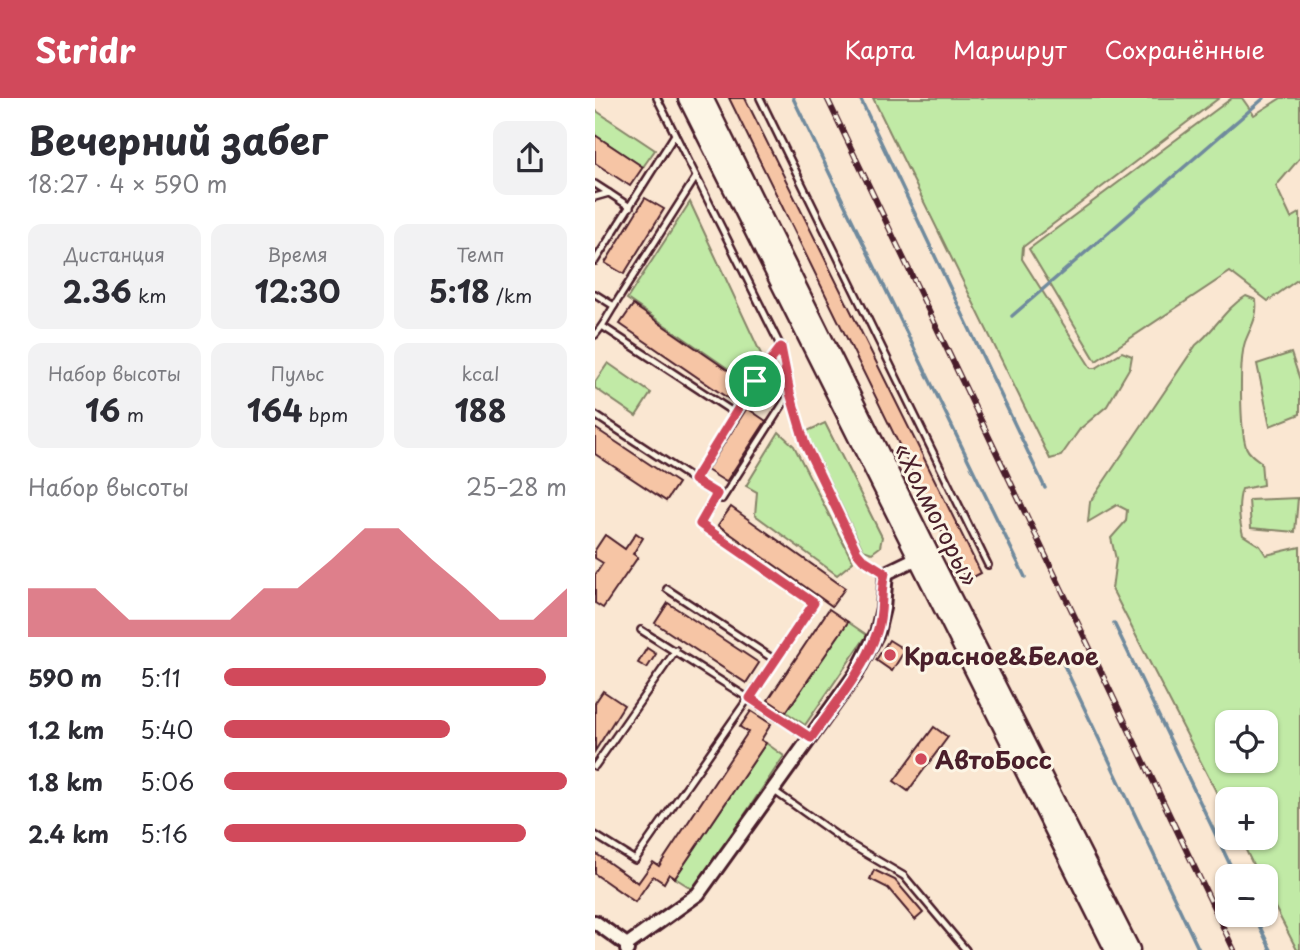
<!DOCTYPE html>
<html lang="ru">
<meta charset="utf-8">
<style>
body{margin:0;font-family:"Playpen Sans",sans-serif;background:#f2f2f3;color:#2b2b33;height:100vh;display:flex;flex-direction:column;font-size:26px;white-space:nowrap}
*{box-sizing:border-box;margin:0}
p{font-size:23px;color:#7c7c81}
.icon{flex:none;width:38px;height:38px;fill:none;stroke:currentColor;stroke-width:2;stroke-linecap:round;stroke-linejoin:round}
.map{position:relative;flex:1;overflow:hidden}
.drawer{display:flex;flex-direction:column;background:#fff;width:595px}
.drawer>*{flex:none}
.tools{position:absolute;left:620px;top:612px;display:grid;gap:14px}
.tools a{display:grid;place-items:center;width:63px;height:63px;border-radius:14px;background:#fff;box-shadow:0 2px 5px #0004;font-size:35px}
.pin{position:absolute;display:grid;place-items:center;width:60px;height:60px;color:#fff;margin:-30px;border:4px solid #fff;border-radius:50%;box-shadow:0 2px 7px #0007}
.round{display:grid;place-items:center;flex:none;width:74px;height:74px;border-radius:14px;background:#f2f2f3}
.headline{display:flex;align-items:center;justify-content:space-between;height:119px;padding:0 28px}
h1{font-size:38px;font-weight:700;line-height:52px}
.stats{display:grid;grid-template-columns:repeat(3,1fr);gap:10px;height:119px;padding:7px 28px}
.stats div{display:grid;align-content:center;border-radius:14px;background:#f2f2f3;text-align:center}
.stats b{font-size:30px;font-weight:700}
.stats small{font-size:19px;font-weight:400}
.stats p{font-size:19px}
.chart{height:196px;padding:14px 28px}
.chart p{display:flex;justify-content:space-between}
.chart svg{width:100%;height:126px;margin-top:7px;fill:#d1495b;opacity:.7}
ul{padding:0 28px;list-style:none;font-size:23px}
li{display:grid;grid-template-columns:112px 84px 1fr;align-items:center;height:52px}
li i{height:18px;border-radius:9px;background:#d1495b}
header{display:flex;align-items:center;gap:42px;box-sizing:border-box;height:98px;padding:0 35px;background:#d1495b;color:#fff}
header strong{font-size:33px}
nav{display:flex;gap:38px;margin-inline-start:auto;font-size:24px}
main{display:flex;flex:1;min-height:0}
.map>svg:first-child{display:block}
</style>
<header>
<strong>Stridr</strong>
<nav><a>Карта</a><a>Маршрут</a><a>Сохранённые</a></nav>
</header>
<main>
<section class="drawer">
<div class="headline"><div><h1>Вечерний забег</h1><p>18:27 · 4 × 590 m</p></div><a class="round"><svg class="icon" aria-label="share" viewBox="0 0 24 24"><path d="M12 15V3M7 8l5-5 5 5M5 13v7h14v-7"/></svg></a></div>
<div class="stats">
<div><p>Дистанция</p><b>2.36<small> km</small></b></div>
<div><p>Время</p><b>12:30</b></div>
<div><p>Темп</p><b>5:18<small> /km</small></b></div>
</div>
<div class="stats">
<div><p>Набор высоты</p><b>16<small> m</small></b></div>
<div><p>Пульс</p><b>164<small> bpm</small></b></div>
<div><p>kcal</p><b>188</b></div>
</div>
<div class="chart"><p><span>Набор высоты</span>25–28 m</p>
<svg viewBox="0 0 160 44" preserveAspectRatio="none"><path d="M0 44V27L10 27L20 27L30 38L40 38L50 38L60 38L70 27L80 27L90 17L100 6L110 6L120 17L130 27L140 38L150 38L160 27V44z"/></svg>
</div>
<ul>
<li><b>590 m</b>5:11<i style="width:94%"></i></li>
<li><b>1.2 km</b>5:40<i style="width:66%"></i></li>
<li><b>1.8 km</b>5:06<i style="width:100%"></i></li>
<li><b>2.4 km</b>5:16<i style="width:88%"></i></li>
</ul>
</section>
<div class="map">
<svg width="705" height="852" viewBox="0 0 705 852">
<rect width="100%" height="100%" fill="#fae7d2"/>
<filter id="ink" filterUnits="userSpaceOnUse"><feTurbulence type="fractalNoise" baseFrequency=".0143" numOctaves="2"/><feDisplacementMap in="SourceGraphic" scale="14" xChannelSelector="R" yChannelSelector="G"/><feConvolveMatrix kernelMatrix="1 2 1 2 8 2 1 2 1" color-interpolation-filters="sRGB"/></filter>
<g filter="url(#ink)">
<!-- green -->
<g fill="#c1eaa6" stroke="#868468" stroke-width="2" fill-rule="evenodd">
<path d="M 278,0 L 624,0 L 428,149 L 427,161 L 496,270 L 501,270 L 527,254 L 537,258 L 535,269 L 512,308 L 485,331 L 466,358 L 455,361 Z"/>
<path d="M 637,0 L 647,0 L 659,17 L 686,0 L 705,0 L 705,60 L 681,88 L 696,120 L 705,115 L 705,180 L 673,203 L 635,174 L 501,263 L 434,151 Z"/>
<path d="M 0,12 L 60,52 L 48,69 L 0,37 Z"/>
<path d="M 95,104 L 166,256 L 154,285 L 32,201 Z"/>
<path d="M 651,198 L 661,202 C 663,220 656,228 650,244 C 644,263 645,330 651,349 C 654,356 660,360 666,364 L 668,387 L 647,391 C 642,406 644,422 648,437 L 665,448 L 671,457 L 705,449 L 705,852 L 702,852 L 670,790 L 670,779 L 664,779 L 645,740 L 670,740 L 670,702 L 632,702 L 632,715 L 517,491 L 521,461 L 516,440 L 531,423 L 532,412 L 522,407 L 493,424 L 495,404 L 601,247 C 619,233 630,210 651,198 ZM 632,625 L 670,625 L 670,663 L 632,663 Z"/>
<path d="M 696,255 L 705,282 L 705,316 L 675,328 L 662,266 Z"/>
<path d="M 13,265 L 56,295 L 41,318 L 0,290 L 0,284 Z"/>
<path d="M 230,325 L 287,439 L 285,449 L 277,455 L 268,452 L 210,334 Z"/>
<path d="M 184,334 L 199,348 L 258,464 L 242,477 L 160,417 L 162,394 L 151,388 Z"/>
<path d="M 703,400 L 700,434 L 656,430 L 654,402 Z"/>
<path d="M 253,524 L 272,537 L 210,627 L 191,614 Z"/>
<path d="M 171,645 L 189,658 L 99,792 L 80,780 Z"/>
</g>
<g fill="none" stroke-linecap="round" stroke-linejoin="round">
<!-- stream -->
<g stroke="#6f8a9d" stroke-width="3.5">
<path d="M 198,0 L 430,479"/>
<path d="M 265,0 L 450,390"/>
<path d="M 417,218 L 669,0"/>
<path d="M 519,525 L 641,779"/>
<path d="M 468,565 L 604,852"/>
<path d="M 659,817 L 676,852"/>
</g>
</g>
<!-- building -->
<g fill="#f6c5a5" stroke="#4a1f2b" stroke-width="2">
<path d="M 134,0 L 150,0 L 386,475 L 371,483 Z"/>
<path d="M 0,37 L 48,69 L 35,88 L 0,65 Z"/>
<path d="M 50,100 L 69,111 L 29,176 L 10,165 Z"/>
<path d="M 38,207 L 150,284 L 137,303 L 25,226 Z"/>
<path d="M 152,310 L 171,323 L 131,384 L 112,372 Z"/>
<path d="M 0,330 L 83,385 L 71,403 L 0,356 Z"/>
<path d="M 136,409 L 250,490 L 237,508 L 123,427 Z"/>
<path d="M 41,435 L 48,440 L 38,456 L 43,459 L 8,510 L 0,505 L 0,477 L 8,465 L 0,460 L 0,452 L 10,437 L 30,451 Z"/>
<path d="M 73,505 L 164,565 L 151,585 L 60,525 Z"/>
<path d="M 234,511 L 253,524 L 191,614 L 173,602 Z"/>
<path d="M 294,542 L 310,552 L 297,573 L 281,562 Z"/>
<path d="M 52,550 L 61,556 L 52,570 L 43,565 Z"/>
<path d="M 8,593 L 29,607 L 0,653 L 0,605 Z"/>
<path d="M 156,613 L 176,626 L 166,642 L 171,645 L 80,780 L 74,776 L 69,785 L 58,778 L 40,804 L 0,776 L 0,755 L 43,785 L 58,764 L 64,768 L 153,634 L 145,629 Z"/>
<path d="M 339,629 L 353,639 L 313,693 L 299,683 Z"/>
<path d="M 279,772 L 300,782 L 328,815 L 320,822 L 293,790 L 275,781 Z"/>
</g>
<g fill="none" stroke-linecap="round" stroke-linejoin="round">
<defs>
<g id="service">
<path d="M 62,0 L 186,249 L 195,295 L 210,346 L 262,454 L 268,461 L 291,475"/>
<path d="M 165,0 L 393,467"/>
<path d="M 0,86 L 14,95"/>
<path d="M 0,99 L 14,95 L 35,109"/>
<path d="M 0,163 L 79,38"/>
<path d="M 0,196 L 19,208 L 101,79"/>
<path d="M 19,208 L 7,228 L 141,316 L 160,283 L 186,249"/>
<path d="M 0,237 L 7,228"/>
<path d="M 141,316 L 99,382 L 127,401 L 195,295"/>
<path d="M 0,317 L 99,382"/>
<path d="M 122,396 L 105,426 L 219,505 L 180,562"/>
<path d="M 46,532 L 214,639"/>
<path d="M 0,668 L 81,552"/>
<path d="M 178,692 L 251,744 L 309,778 L 371,852"/>
<path d="M 0,737 L 40,762 L 180,562 L 72,491"/>
</g>
<g id="tertiary">
<path d="M 0,824 L 32,847"/>
<path d="M 32,852 L 32,847 L 103,796 L 261,576 L 282,535 L 288,510 L 291,475 L 322,460"/>
</g>
<g id="trunk">
<path d="M 93,0 L 520,852"/>
<path d="M 108,0 L 333,454 L 535,852"/>
</g>
</defs>
<!-- service casing -->
<use href="#service" stroke="#4a1f2b" stroke-width="10"/>
<!-- tertiary casing -->
<use href="#tertiary" stroke="#4a1f2b" stroke-width="18"/>
<!-- trunk casing -->
<use href="#trunk" stroke="#4a1f2b" stroke-width="23"/>
<!-- service -->
<use href="#service" stroke="#fcf5e5" stroke-width="5"/>
<!-- tertiary -->
<use href="#tertiary" stroke="#fcf5e5" stroke-width="12"/>
<!-- trunk -->
<use href="#trunk" stroke="#fcf5e5" stroke-width="18"/>
<defs>
<path id="rail" d="M 232,0 L 639,852"/>
</defs>
<!-- rail casing -->
<use href="#rail" stroke="#4a1f2b" stroke-width="6"/>
<!-- rail -->
<use href="#rail" stroke="#fcf5e5" stroke-width="3.5" stroke-dasharray="10" stroke-linecap="butt"/>
</g>
</g>
<g fill="none" stroke-linecap="round" stroke-linejoin="round" filter="url(#ink)">
<defs>
<path id="route" d="M 186,249 L 195,295 L 210,346 L 262,454 L 268,461 L 290,475 C 285,494 289,514 282,534 C 269,573 239,607 216,640 L 155,600 L 219,505 L 105,426 L 122,396 L 99,382 L 160,283 Z"/>
</defs>
<!-- route casing -->
<use href="#route" stroke="#fff" stroke-width="14"/>
<!-- route -->
<use href="#route" stroke="#d1495b" stroke-width="9"/>
</g>
<!-- markers -->
<g fill="#d1495b" stroke="#fcf5e5" stroke-width="2.5">
<circle cx="295" cy="557" r="7"/>
<circle cx="326" cy="661" r="7"/>
</g>
<g text-anchor="middle" dominant-baseline="central" stroke-width="6" stroke-linejoin="round" paint-order="stroke">
<!-- street labels -->
<g font-size="24" fill="#4a1f2b" stroke="#fcf5e5">
<text transform="translate(342 416) rotate(63)">«Холмогоры»</text>
</g>
<!-- poi labels -->
<g font-size="24" font-weight="bold" fill="#4a1f2b" stroke="#fcf5e5" text-anchor="start">
<text x="309" y="557">Красное&amp;Белое</text>
<text x="340" y="661">АвтоБосс</text>
</g>
</g>
</svg>
<div class="tools">
<a><svg class="icon" aria-label="locate" viewBox="0 0 24 24"><circle cx="12" cy="12" r="6"/><path d="M12 2v4M12 18v4M2 12h4M18 12h4"/></svg></a>
<a>+</a>
<a>−</a>
</div>
<div class="pin" style="left:160px;top:283px;background:#1e9e55"><svg class="icon" aria-label="arrive" viewBox="0 0 24 24"><path d="M6 21V4h12l-3 4 3 4H6"/></svg></div>
</div>
</main>
